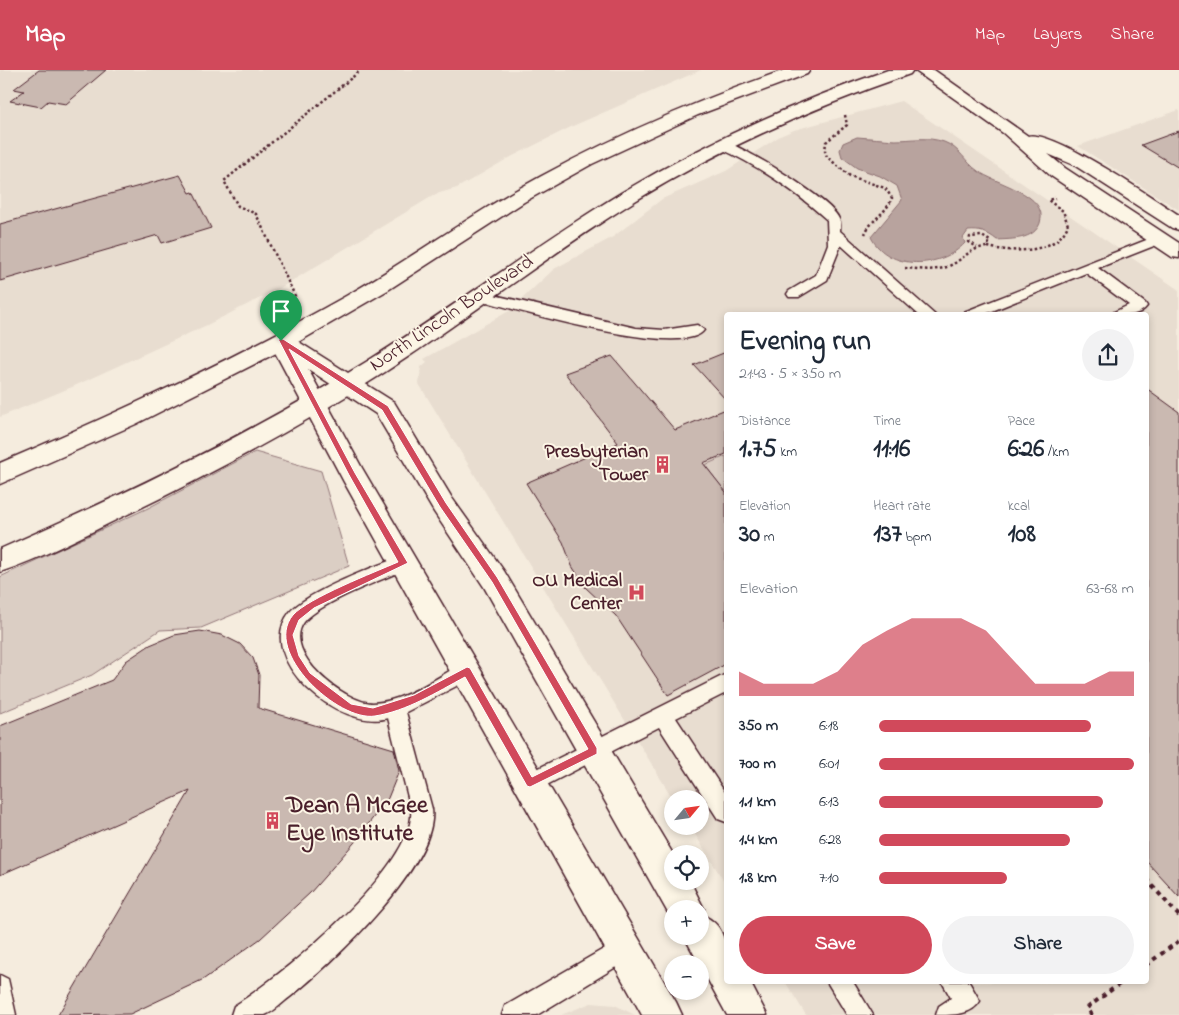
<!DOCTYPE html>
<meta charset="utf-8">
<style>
body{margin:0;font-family:"Indie Flower",sans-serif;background:#f2f2f3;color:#1f2937;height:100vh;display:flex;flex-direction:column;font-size:19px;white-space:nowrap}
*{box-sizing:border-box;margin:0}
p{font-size:16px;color:#747a83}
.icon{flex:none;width:28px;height:28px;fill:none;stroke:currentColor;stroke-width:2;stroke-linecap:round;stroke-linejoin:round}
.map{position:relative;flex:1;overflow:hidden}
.details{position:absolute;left:724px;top:242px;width:425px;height:672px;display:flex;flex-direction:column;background:#fff;border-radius:5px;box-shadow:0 2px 8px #0003}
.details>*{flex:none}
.needle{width:32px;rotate:61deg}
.controls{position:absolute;left:664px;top:720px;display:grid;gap:10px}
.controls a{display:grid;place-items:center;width:45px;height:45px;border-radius:50%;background:#fff;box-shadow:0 2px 8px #0003;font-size:25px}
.pin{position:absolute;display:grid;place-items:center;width:42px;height:42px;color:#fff;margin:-51px -21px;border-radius:50% 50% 50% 0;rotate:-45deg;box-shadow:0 0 5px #0007}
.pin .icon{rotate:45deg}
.round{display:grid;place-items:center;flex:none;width:52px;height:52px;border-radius:26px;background:#f2f2f3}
.overview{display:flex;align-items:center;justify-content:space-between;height:85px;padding:0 15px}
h1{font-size:28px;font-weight:800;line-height:38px}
.metrics{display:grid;grid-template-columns:repeat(3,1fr);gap:8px;height:85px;padding:5px 15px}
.metrics div{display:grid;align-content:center}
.metrics b{font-size:25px;font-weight:800}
.metrics small{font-size:14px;font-weight:400}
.metrics p{font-size:14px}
.chart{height:140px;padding:10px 15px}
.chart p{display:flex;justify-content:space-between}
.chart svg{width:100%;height:90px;margin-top:5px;fill:#d1495b;opacity:.7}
.cta{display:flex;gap:10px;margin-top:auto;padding:10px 15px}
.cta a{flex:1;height:58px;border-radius:30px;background:#d1495b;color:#fff;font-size:20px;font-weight:800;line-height:58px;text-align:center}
.cta a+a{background:#f2f2f3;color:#1f2937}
ul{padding:0 15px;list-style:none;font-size:16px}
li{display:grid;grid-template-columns:80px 60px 1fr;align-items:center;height:38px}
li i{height:12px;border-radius:6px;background:#d1495b}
header{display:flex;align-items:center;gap:30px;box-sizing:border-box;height:70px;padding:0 25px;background:#d1495b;color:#fff}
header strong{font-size:24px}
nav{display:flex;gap:28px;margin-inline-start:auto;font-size:18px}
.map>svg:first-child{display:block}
</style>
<header>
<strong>Map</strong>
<nav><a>Map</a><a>Layers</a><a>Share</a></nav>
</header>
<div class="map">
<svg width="1179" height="945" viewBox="0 0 1179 945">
<rect width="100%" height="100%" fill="#f5ecde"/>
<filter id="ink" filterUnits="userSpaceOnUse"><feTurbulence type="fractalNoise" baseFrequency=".02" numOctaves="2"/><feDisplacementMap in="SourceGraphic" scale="10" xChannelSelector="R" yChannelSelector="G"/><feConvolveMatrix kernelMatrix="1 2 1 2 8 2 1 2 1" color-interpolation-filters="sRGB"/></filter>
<g filter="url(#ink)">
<!-- built -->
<g fill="#e8ddd0">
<path d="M 0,0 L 701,0 L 575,55 L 507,89 L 457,118 L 436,124 L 280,218 L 207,255 L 72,317 L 0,347 Z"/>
<path d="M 901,31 L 1179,220 L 1179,945 L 806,945 L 786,913 L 1146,912 L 1146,245 L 726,245 L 726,815 L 690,756 L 700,756 L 700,729 L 673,729 L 419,314 L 421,297 L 427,292 L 424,289 L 509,241 L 554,199 L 613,167 L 662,129 L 726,101 L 780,66 L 794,60 Z"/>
<path d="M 1179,40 L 1179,140 L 1078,76 Z"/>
<path d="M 591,933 L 615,935 L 635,945 L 561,945 Z"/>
</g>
<!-- green -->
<g fill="#dbcec4" stroke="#927678">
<path d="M 255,382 L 321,401 L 349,496 L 201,558 L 160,560 L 92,605 L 0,643 L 0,507 L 148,438 Z"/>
<path d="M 726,386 L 726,423 L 705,395 Z"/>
</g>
<!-- water -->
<path fill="#b8a39e" stroke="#8c6e70" d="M 857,67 C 870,68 883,69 895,70 C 913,70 927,66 944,72 C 960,78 965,92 978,101 C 993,113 1050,124 1040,153 C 1034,170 1012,169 997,170 C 987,162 980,160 968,161 L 963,168 L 965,173 C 941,199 888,201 871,167 L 902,130 L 897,116 L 880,106 L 857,98 L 842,87 L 840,80 L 843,73 Z"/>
<!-- building -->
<g fill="#cab9b1" stroke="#4a1f2b">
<path d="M 39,0 L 106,0 L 66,34 L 48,31 L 41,37 L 10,31 L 24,21 L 14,19 Z"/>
<path d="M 1179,61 L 1179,98 L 1141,75 Z"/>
<path d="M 180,105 L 190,123 L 193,122 L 211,158 L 162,173 L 158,165 L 0,211 L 0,154 Z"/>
<path d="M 726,282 L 726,330 L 694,295 Z"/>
<path d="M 612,286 L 675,360 L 726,339 L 726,384 L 703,393 L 726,422 L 726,594 L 668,625 L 616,546 L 585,517 L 572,496 L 563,472 L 526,413 L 618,373 L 565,303 Z"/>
<path d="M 1146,318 L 1179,342 L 1179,827 L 1146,791 Z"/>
<path d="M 200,561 L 222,565 L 240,574 L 253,588 L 259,605 L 258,638 L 394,679 L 399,701 L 388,728 L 354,773 L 310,823 L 260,869 L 204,909 L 130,944 L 58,945 L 190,721 L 0,805 L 0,656 L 112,610 L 126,591 L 150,575 L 174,565 Z"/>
</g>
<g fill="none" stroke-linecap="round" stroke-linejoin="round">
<defs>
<g id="service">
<path d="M 723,71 C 743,76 833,131 839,149 C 841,152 840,157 840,161 L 935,245 L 919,245 L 841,175 L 827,210 L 799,227 L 789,227 L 787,224 L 789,221 L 816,205 L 828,174 L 827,150 C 794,120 759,96 719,78 L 719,72 Z"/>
<path d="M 1159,165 L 1166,169 L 1164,172 L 1098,198 L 1145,233 L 1147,236 C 1139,247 1124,245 1112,245 L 1114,242 L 1129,235 L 1086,203 L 982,245 L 962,245 L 964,242 Z"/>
<path d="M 481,222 L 636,258 L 664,260 L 697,255 L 704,260 C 685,290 509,238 476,229 L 474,226 L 476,223 Z"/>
<path d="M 403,486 L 409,488 L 412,493 L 409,498 C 385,509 320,532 304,552 C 281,583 345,633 373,633 C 403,632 435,609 460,595 L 467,592 L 474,595 L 477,601 L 474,607 L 406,642 L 432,739 C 439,794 331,895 290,927 C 283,932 274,942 265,945 C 256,945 241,945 231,945 L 234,936 C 279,908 418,795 411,739 L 388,648 C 341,662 252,589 290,542 C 307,522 377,495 403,486 Z"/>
<path d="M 726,604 L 726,623 L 676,648 L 726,724 L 726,752 L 718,749 L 659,657 L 537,720 L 530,723 L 523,720 L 520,713 L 523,706 Z"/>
<path d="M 626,866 L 634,870 L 638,878 L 634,886 L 537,945 L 502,945 L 505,936 Z"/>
<path d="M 0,905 L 8,909 L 16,945 L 0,945 Z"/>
<path d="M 827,912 L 853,912 L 873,945 L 847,945 Z"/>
<path d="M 942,912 L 969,912 L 980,931 C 972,945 954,945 936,945 L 939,936 L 951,928 Z"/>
</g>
<g id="secondary">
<path d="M 914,0 L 934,0 L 1028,66 C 1053,59 1154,129 1179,145 L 1179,160 L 1172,158 L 1074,95 L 1048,84 L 1065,98 L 1179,173 L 1179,188 L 1172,187 L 1051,106 L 1003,63 Z"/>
<path d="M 281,263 L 291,267 L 394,332 L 452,428 L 504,501 L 673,784 L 672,811 L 690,811 L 704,839 L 702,845 C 731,857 726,886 726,912 L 750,912 L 767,945 L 727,945 L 684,866 L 700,866 L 700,839 L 672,839 L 672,850 L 484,517 L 434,442 L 376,344 L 308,299 L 362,398 L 676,932 L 682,945 L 642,945 L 344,412 L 269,271 L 273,266 Z"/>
</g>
<g id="primary">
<path d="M 785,0 L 810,0 L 807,4 L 698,45 L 592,94 L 524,132 L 388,220 L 300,271 L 136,354 L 0,414 L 0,393 C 118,343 234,289 346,226 C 402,194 455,156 511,123 C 598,73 690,33 785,0 Z"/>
<path d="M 888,0 L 913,0 L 910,4 C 814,37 722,78 635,131 C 549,184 470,247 385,302 C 301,356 213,403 124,446 C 83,466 42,488 0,502 L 0,479 C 126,424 250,364 366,292 C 453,238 534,176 621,123 C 705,73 795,32 888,0 Z"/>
</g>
</defs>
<!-- service casing -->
<use href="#service" stroke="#4a1f2b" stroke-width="3"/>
<!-- secondary casing -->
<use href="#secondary" stroke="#4a1f2b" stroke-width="3"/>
<!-- primary casing -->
<use href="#primary" stroke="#4a1f2b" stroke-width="3"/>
<!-- path-far2 -->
<g stroke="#4a1f2b" stroke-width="2.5" stroke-dasharray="2.5 2.5" stroke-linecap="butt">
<path d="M 845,45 L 847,55 L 826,72 L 825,81 L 827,87 L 850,106 L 885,118 L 892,128 C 887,143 871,149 865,164"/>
<path d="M 988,177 C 1013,183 1057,184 1068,155 L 1063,141 L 1048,130 L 1055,128"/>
<path d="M 905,198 C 919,199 935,202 949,196 C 965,189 968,178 987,177 L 990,171 L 982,166 L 970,167 L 969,172 L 977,177"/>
<path d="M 292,236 L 295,226 L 256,144 L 238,136 L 224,111 L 360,1"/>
</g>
<!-- path-far1 -->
<path stroke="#4a1f2b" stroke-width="3" stroke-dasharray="4 4" stroke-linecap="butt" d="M 291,238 L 292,235"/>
<!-- path -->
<g stroke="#4a1f2b" stroke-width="4" stroke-dasharray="4.5 4.5" stroke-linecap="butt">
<path d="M 1146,809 L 1179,846"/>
<path d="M 1146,895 L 1179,871"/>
<path d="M 1092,945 L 1087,938 L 1122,912"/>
</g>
<!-- service -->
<use href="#service" fill="#fcf5e5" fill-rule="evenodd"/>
<!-- secondary -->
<use href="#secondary" fill="#fcf5e5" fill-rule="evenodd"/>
<!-- primary -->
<use href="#primary" fill="#fcf5e5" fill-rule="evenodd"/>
</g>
</g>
<!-- route -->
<path fill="#d1495b" stroke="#fff" fill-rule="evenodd" d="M 278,269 L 283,269 L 388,336 L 446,433 L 497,507 L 597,678 L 597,684 L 530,717 L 527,716 L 465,607 C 437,622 407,641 375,646 C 339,652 262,582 293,545 C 308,528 375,502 398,492 L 349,405 ZM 289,279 L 382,340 L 440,437 L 492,512 L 588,679 L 532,707 L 470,598 L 467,597 L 414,625 L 373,638 L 351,634 L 310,603 L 299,586 L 293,565 L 299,550 L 314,538 L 408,493 L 355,403 Z"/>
<!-- icons -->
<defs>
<symbol id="building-bare" viewBox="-9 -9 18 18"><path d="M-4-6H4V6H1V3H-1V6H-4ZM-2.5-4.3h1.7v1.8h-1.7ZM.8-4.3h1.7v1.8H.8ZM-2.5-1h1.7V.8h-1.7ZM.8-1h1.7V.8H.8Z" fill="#d1495b" stroke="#fcf5e5" stroke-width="2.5" paint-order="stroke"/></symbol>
<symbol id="hospital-bare" viewBox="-9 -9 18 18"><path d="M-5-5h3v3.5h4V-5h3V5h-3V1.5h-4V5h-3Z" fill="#d1495b" stroke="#fcf5e5" stroke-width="2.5" paint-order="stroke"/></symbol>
</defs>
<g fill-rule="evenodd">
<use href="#building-bare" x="650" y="382" width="25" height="25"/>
<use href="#hospital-bare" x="624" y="510" width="25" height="25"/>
<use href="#building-bare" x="260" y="738" width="25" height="25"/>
</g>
<g text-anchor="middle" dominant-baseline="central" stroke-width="4" stroke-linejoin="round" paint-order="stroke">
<!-- street labels -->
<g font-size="20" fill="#4a1f2b" stroke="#fcf5e5">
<text transform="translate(452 244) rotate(-34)">North Lincoln Boulevard</text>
</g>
<!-- poi labels -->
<g font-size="20" font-weight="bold" fill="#4a1f2b" stroke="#fcf5e5" text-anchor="end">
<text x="648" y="382">Presbyterian<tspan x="648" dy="23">Tower</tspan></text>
<text x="622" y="511">OU Medical<tspan x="622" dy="23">Center</tspan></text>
</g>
<!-- near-poi labels -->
<g font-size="24" font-weight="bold" fill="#4a1f2b" stroke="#fcf5e5" text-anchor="start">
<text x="286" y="736">Dean A McGee<tspan x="286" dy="28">Eye Institute</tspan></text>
</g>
</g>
</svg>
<div class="controls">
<a><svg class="needle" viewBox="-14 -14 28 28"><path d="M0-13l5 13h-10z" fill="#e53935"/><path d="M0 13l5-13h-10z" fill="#747a83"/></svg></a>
<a><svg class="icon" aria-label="locate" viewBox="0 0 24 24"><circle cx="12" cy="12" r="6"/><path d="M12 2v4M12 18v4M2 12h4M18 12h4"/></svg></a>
<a>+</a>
<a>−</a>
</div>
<div class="pin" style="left:281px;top:271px;background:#1e9e55"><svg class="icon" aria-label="arrive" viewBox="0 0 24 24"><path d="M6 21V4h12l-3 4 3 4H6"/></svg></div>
<section class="details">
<div class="overview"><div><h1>Evening run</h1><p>21:43 · 5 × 350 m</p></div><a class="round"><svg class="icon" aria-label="share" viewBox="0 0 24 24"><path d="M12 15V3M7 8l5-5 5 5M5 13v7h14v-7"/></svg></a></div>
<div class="metrics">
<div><p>Distance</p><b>1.75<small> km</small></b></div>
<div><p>Time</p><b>11:16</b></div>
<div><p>Pace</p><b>6:26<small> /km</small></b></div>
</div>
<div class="metrics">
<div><p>Elevation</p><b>30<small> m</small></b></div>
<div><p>Heart rate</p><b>137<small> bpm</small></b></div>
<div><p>kcal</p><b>108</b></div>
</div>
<div class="chart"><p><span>Elevation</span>63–68 m</p>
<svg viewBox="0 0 160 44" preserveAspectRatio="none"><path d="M0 44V32L10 38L20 38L30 38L40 32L50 19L60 12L70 6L80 6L90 6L100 12L110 25L120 38L130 38L140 38L150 32L160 32V44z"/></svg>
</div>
<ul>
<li><b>350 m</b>6:18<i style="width:83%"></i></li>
<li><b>700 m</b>6:01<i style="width:100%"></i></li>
<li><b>1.1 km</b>6:13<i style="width:88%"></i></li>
<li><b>1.4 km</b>6:28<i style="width:75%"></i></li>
<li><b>1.8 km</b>7:10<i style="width:50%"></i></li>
</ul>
<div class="cta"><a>Save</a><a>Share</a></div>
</section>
</div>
